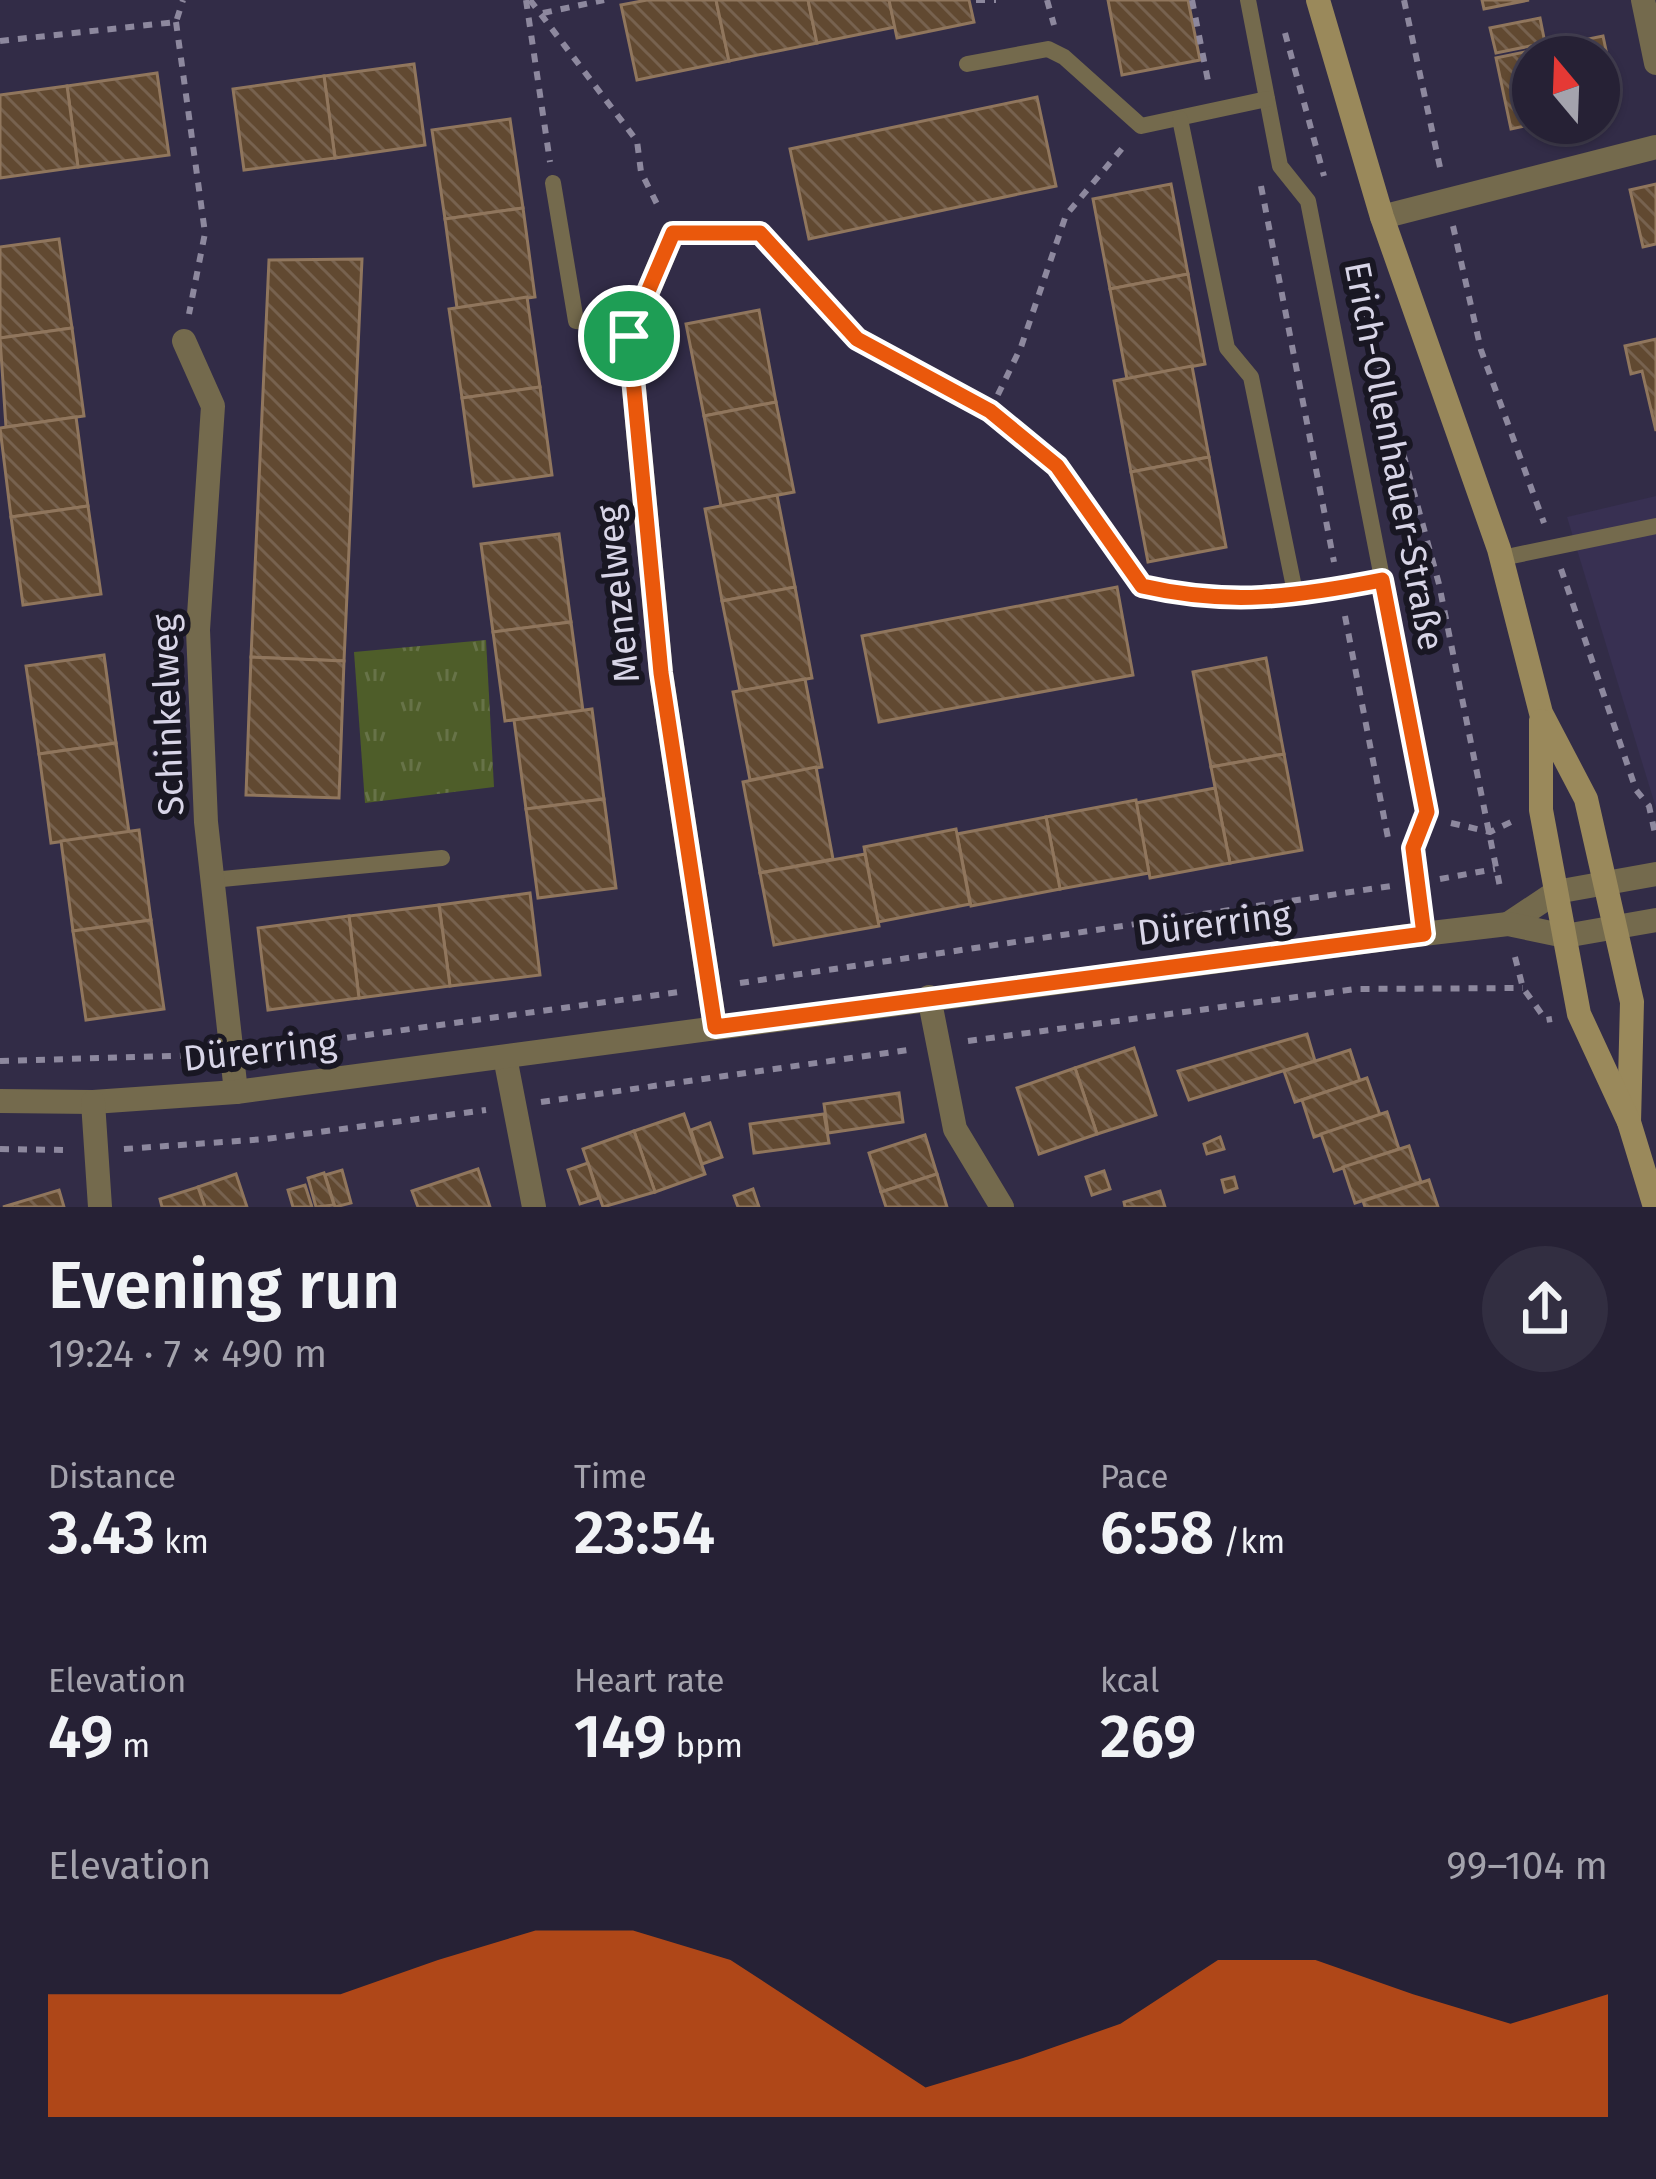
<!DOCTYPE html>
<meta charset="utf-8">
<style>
body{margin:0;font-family:"Fira Sans",sans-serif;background:#322e41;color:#f1f3f6;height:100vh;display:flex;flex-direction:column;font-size:45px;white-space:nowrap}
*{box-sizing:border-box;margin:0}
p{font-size:39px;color:#a4a3ad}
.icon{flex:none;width:66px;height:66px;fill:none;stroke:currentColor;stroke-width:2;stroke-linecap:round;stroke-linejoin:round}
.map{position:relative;height:1207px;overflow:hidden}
.sheet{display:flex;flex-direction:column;background:#262135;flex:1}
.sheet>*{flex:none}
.needle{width:78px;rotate:341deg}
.tools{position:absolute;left:1512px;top:36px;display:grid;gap:24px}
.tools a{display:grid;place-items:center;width:108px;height:108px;border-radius:50%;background:#262135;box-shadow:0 3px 9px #0004,0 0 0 3px #423e50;font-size:60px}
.pin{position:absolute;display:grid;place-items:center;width:102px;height:102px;color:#fff;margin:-51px;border:6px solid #fff;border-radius:50%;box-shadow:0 3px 12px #0007}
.round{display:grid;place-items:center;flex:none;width:126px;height:126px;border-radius:63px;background:#322e41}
.headline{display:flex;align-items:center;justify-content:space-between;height:204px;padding:0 48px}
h1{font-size:66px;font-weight:600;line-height:90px}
.stats{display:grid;grid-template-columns:repeat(3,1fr);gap:18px;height:204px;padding:12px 48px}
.stats div{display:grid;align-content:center}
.stats b{font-size:60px;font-weight:600}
.stats small{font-size:33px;font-weight:400}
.stats p{font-size:33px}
.chart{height:336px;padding:24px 48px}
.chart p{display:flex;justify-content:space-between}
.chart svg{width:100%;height:216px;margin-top:12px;fill:#ea580c;opacity:.7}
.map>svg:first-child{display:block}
</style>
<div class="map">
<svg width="1656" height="1207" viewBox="0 0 1656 1207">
<defs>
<pattern id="grass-tufts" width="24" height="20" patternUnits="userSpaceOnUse" patternTransform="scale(3)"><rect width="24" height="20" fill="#4e5d29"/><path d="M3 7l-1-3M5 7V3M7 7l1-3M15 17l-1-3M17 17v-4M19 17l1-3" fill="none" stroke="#677348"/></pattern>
<pattern id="building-back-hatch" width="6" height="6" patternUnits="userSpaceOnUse" patternTransform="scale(3)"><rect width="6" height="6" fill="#614931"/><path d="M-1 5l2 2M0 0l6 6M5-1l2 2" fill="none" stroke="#77624f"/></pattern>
</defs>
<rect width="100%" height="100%" fill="#322c47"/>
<!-- built -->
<path fill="#383052" d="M 1656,496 L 1656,808 L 1567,517 Z"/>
<!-- grass -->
<path fill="url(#grass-tufts)" d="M 486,640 L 494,787 L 365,803 L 354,652 Z"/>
<!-- building -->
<g fill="url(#building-back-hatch)" stroke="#90765d" stroke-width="3">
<path d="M 647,0 L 716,0 L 729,61 L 637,80 L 621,5 Z"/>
<path d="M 716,0 L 808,0 L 817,43 L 729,61 Z"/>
<path d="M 808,0 L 889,0 L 895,27 L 817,43 Z"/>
<path d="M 889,0 L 969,0 L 974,22 L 897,38 Z"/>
<path d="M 1108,0 L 1188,0 L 1200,60 L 1122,75 Z"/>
<path d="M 1482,0 L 1529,0 L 1484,9 Z"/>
<path d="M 1540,18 L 1545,43 L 1496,53 L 1490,28 Z"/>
<path d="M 1603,36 L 1618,107 L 1599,111 L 1599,57 L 1533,57 L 1533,123 L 1539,123 L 1511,129 L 1496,58 Z"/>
<path d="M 414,64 L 425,145 L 335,158 L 324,76 Z"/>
<path d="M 157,73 L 169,155 L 78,167 L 67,86 Z"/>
<path d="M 324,76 L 335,158 L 244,170 L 233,89 Z"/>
<path d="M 67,86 L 78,167 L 0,178 L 0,95 Z"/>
<path d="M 1037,97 L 1056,186 L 809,239 L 790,149 Z"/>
<path d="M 510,119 L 523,208 L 445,219 L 432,130 Z"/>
<path d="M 1171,184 L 1188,274 L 1110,289 L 1093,199 Z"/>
<path d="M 1656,184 L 1656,244 L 1643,247 L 1630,190 Z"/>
<path d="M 523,208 L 535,297 L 457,308 L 445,219 Z"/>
<path d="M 59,239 L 72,328 L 0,338 L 0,247 Z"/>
<path d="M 362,259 L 344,661 L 251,657 L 269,260 Z"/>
<path d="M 1188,274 L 1205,364 L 1127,379 L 1110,289 Z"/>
<path d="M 527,297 L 540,387 L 462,398 L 449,309 Z"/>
<path d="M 759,310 L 776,402 L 704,416 L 686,324 Z"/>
<path d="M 72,328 L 84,416 L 6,427 L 0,338 Z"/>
<path d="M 1656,339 L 1656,431 L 1642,371 L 1631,374 L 1625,346 Z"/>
<path d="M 1192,366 L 1209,457 L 1131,472 L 1114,381 Z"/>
<path d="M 540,387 L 552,475 L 474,486 L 462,398 Z"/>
<path d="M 776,402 L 794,492 L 721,506 L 704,416 Z"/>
<path d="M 76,417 L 88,506 L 11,517 L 0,428 Z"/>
<path d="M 1209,457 L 1226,547 L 1148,562 L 1131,472 Z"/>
<path d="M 777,495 L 795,587 L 722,601 L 705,509 Z"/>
<path d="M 88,506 L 101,594 L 23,605 L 11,517 Z"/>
<path d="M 559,534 L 571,622 L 493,632 L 481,544 Z"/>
<path d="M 795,587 L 812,678 L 740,691 L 722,601 Z"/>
<path d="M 1117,587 L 1133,675 L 879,722 L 862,636 Z"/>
<path d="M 571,622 L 583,711 L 505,721 L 493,632 Z"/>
<path d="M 104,655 L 116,743 L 39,754 L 26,666 Z"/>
<path d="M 251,657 L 344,661 L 339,798 L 246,795 Z"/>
<path d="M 1266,658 L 1284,754 L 1211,767 L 1193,672 Z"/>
<path d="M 805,679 L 822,767 L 750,780 L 733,692 Z"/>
<path d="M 592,709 L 604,799 L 526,809 L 514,720 Z"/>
<path d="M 116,743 L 129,832 L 51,843 L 39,754 Z"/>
<path d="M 1284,754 L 1302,850 L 1230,863 L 1211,767 Z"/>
<path d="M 816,767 L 833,859 L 760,873 L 743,782 Z"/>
<path d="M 1215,788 L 1230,863 L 1150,878 L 1136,803 Z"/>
<path d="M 604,799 L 616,888 L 538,898 L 526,809 Z"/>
<path d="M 1136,800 L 1149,873 L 1060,889 L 1046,817 Z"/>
<path d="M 1046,817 L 1060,889 L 971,906 L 957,834 Z"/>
<path d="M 956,829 L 970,904 L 878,922 L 864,847 Z"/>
<path d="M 139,830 L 151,920 L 73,931 L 61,841 Z"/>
<path d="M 865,854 L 879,926 L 774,945 L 760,873 Z"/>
<path d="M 530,893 L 540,975 L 450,986 L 439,905 Z"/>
<path d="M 439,905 L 450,986 L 359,998 L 349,916 Z"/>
<path d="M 349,916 L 359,998 L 268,1010 L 258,928 Z"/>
<path d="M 151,920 L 164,1009 L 86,1020 L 73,931 Z"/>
<path d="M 1307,1034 L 1315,1061 L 1189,1100 L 1178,1071 Z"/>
<path d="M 1134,1048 L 1156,1115 L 1097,1134 L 1075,1068 Z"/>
<path d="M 1350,1050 L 1360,1081 L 1295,1102 L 1284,1071 Z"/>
<path d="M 1075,1068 L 1097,1134 L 1039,1154 L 1017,1088 Z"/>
<path d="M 1367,1078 L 1380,1115 L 1314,1137 L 1302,1100 Z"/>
<path d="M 899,1093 L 903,1122 L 828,1133 L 824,1104 Z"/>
<path d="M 1387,1112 L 1399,1149 L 1334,1171 L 1321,1134 Z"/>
<path d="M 684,1114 L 705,1174 L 655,1192 L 634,1131 Z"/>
<path d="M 824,1114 L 829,1143 L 754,1153 L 750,1124 Z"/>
<path d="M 710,1123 L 722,1157 L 702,1164 L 691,1130 Z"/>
<path d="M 634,1131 L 655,1192 L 603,1207 L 583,1149 Z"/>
<path d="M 925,1135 L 937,1174 L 881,1192 L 869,1153 Z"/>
<path d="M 1220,1137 L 1224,1149 L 1207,1154 L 1204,1144 Z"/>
<path d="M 1409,1146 L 1421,1182 L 1355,1203 L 1343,1167 Z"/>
<path d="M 588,1163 L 599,1198 L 580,1204 L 568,1170 Z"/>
<path d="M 478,1169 L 490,1207 L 418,1207 L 412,1191 Z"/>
<path d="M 342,1170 L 351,1203 L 335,1207 L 325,1175 Z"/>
<path d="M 1104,1171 L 1110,1189 L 1092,1195 L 1086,1177 Z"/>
<path d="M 324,1173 L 334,1205 L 316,1207 L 308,1178 Z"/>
<path d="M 236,1174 L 247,1207 L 205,1207 L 198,1187 Z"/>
<path d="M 937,1174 L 947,1207 L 886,1207 L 881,1192 Z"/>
<path d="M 1234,1177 L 1237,1188 L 1225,1192 L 1222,1180 Z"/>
<path d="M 1429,1180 L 1438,1207 L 1365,1207 L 1363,1201 Z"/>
<path d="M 305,1185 L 312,1207 L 293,1207 L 288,1190 Z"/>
<path d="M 198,1187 L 205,1207 L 162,1207 L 160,1199 Z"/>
<path d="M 753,1189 L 759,1207 L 738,1207 L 734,1196 Z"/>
<path d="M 59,1190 L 64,1207 L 3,1207 Z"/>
<path d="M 1160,1191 L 1165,1207 L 1125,1207 L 1124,1202 Z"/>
</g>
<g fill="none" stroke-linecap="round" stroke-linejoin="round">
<!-- path -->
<g stroke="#8d889e" stroke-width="6" stroke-dasharray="9 9" stroke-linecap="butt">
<path d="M 526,0 L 550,162"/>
<path d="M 530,0 L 637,141 L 641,172 L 659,208"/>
<path d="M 976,0 L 996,0"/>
<path d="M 1047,0 L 1054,25"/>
<path d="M 1192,0 L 1209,86"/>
<path d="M 1404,0 L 1441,172"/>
<path d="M 543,13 L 604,0"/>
<path d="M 176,22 L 205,233 L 189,314"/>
<path d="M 1285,33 L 1324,176"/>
<path d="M 0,41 L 176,22 L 183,0"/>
<path d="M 1261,186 L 1334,562"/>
<path d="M 1453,226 L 1481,350 L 1544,523"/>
<path d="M 699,233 L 761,233 L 857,339 L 990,411 L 1057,466 L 1142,586 L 1204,600 L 1270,598"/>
<path d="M 1351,263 L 1439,584 L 1501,892"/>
<path d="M 990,411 L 1021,347 L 1066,215 L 1125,145"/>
<path d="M 1561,569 L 1636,790 L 1649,806 L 1656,838"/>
<path d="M 1345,616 L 1388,838"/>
<path d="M 1451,823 L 1490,832 L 1513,821"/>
<path d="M 1440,879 L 1495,869"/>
<path d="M 1515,957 L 1523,988 L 1546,1020 L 1552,1019"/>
<path d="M 740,983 L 1391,886"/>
<path d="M 968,1041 L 1356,989 L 1523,988"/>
<path d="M 258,1050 L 679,992"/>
<path d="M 0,1061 L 203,1055"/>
<path d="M 541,1102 L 908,1050"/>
<path d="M 0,1149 L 68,1150"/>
<path d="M 124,1149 L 266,1139 L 486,1110"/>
</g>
<!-- lane -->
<g stroke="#746a4d" stroke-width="16">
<path d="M 1248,0 L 1280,166 L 1308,201 L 1428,812 L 1413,848 L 1423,934"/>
<path d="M 967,64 L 1048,49 L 1064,57 L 1141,126 L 1267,99"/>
<path d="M 1180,119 L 1227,348 L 1251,377 L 1296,597 L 1382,580"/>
<path d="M 553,183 L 576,321 L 630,326"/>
<path d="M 1502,558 L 1656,526"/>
<path d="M 212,880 L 442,858"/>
</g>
<!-- street -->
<g stroke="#746a4d" stroke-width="24">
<path d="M 1643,0 L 1656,63"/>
<path d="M 1382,217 L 1656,147"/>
<path d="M 673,233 L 629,336 L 661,673 L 715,1027"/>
<path d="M 184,341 L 213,406 L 198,630 L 206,822 L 236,1092"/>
<path d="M 1508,924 L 1556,892 L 1656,874"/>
<path d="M 929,997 L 955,1129 L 1002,1207"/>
<path d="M 505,1057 L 534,1207"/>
<path d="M 0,1101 L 93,1102 L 236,1092 L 1423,934 L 1508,924 L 1565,936 L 1656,920"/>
<path d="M 93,1102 L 100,1207"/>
</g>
<!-- secondary -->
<g stroke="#9a895b" stroke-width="24">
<path d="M 1318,0 L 1382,217 L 1499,549 L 1541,713 L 1586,799 L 1632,1002 L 1629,1122"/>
<path d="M 1541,721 L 1541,810 L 1579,1014 L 1629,1122 L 1655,1207"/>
</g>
</g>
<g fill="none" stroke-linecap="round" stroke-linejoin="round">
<defs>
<path id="route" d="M 673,233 L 760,233 L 857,339 L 990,411 L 1057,466 L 1142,586 C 1229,606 1295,597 1382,580 L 1427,812 L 1413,848 L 1424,934 L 715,1027 L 661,673 L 629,336 Z"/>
</defs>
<!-- route casing -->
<use href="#route" stroke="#fff" stroke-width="24"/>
<!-- route -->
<use href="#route" stroke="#ea580c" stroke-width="15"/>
</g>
<g text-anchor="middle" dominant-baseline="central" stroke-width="12" stroke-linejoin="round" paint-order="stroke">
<!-- street labels -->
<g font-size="36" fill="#d8d5e7" stroke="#191723">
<text transform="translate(1394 456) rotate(79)">Erich-Ollenhauer-Straße</text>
<text transform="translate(618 594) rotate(-96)">Menzelweg</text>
<text transform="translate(168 715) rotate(-92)">Schinkelweg</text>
<text transform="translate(1214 924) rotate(-7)">Dürerring</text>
<text transform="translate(260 1051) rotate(-6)">Dürerring</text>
</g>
</g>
</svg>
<div class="tools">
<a><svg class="needle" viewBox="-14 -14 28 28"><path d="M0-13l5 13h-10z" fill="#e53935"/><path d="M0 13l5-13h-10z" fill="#a4a3ad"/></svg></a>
</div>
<div class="pin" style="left:629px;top:336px;background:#1e9e55"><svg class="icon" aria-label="arrive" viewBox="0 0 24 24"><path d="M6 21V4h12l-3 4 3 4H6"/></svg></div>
</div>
<section class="sheet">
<div class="headline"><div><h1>Evening run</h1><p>19:24 · 7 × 490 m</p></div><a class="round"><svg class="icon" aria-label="share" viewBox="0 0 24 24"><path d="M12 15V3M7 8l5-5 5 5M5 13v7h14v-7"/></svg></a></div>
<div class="stats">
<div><p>Distance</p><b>3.43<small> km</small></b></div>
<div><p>Time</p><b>23:54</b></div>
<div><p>Pace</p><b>6:58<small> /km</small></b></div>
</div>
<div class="stats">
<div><p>Elevation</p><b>49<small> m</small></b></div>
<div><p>Heart rate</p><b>149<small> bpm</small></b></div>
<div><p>kcal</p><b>269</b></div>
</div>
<div class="chart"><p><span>Elevation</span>99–104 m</p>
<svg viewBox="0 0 160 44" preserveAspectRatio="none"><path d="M0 44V19L10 19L20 19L30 19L40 12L50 6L60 6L70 12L80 25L90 38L100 32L110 25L120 12L130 12L140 19L150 25L160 19V44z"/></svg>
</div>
</section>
